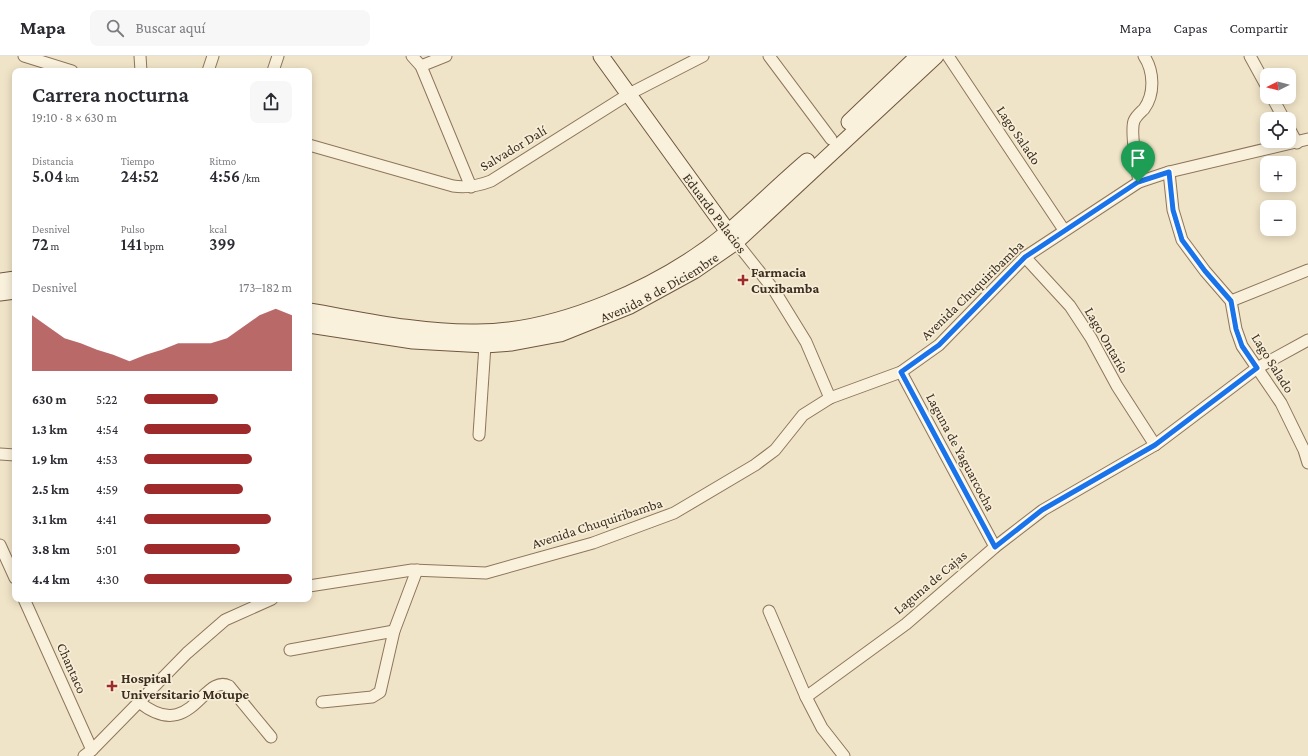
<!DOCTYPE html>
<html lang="es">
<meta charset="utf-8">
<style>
body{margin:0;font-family:"Crimson Pro",serif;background:#f7f7f7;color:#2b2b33;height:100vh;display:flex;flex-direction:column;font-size:15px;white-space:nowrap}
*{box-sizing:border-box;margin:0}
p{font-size:13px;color:#7c7c81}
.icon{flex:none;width:22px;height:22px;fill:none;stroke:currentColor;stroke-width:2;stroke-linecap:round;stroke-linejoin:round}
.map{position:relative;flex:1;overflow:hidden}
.panel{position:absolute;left:12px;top:12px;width:300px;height:534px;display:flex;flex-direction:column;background:#fff;border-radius:8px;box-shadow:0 2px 10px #0003}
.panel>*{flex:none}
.needle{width:26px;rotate:264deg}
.fabs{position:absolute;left:1260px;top:12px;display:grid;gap:8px}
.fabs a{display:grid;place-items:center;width:36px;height:36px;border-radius:8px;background:#fff;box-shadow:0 2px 10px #0003;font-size:20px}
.pin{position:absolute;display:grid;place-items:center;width:34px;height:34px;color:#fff;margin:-41px -17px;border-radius:50% 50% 50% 0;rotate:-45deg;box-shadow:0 0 4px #0007}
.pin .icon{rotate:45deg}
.round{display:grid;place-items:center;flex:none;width:42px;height:42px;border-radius:8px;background:#f7f7f7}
.summary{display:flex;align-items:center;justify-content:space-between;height:68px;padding:0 20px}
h1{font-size:22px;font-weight:600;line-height:30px}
.metrics{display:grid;grid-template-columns:repeat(3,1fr);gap:6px;height:68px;padding:4px 20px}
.metrics div{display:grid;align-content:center}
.metrics b{font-size:17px;font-weight:600}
.metrics small{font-size:11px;font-weight:400}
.metrics p{font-size:11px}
.chart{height:112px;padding:8px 20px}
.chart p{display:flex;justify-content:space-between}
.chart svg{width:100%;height:72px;margin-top:4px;fill:#9e2a2b;opacity:.7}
ul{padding:0 20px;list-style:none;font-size:13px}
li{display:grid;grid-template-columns:64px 48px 1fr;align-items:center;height:30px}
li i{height:10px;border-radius:5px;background:#9e2a2b}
header{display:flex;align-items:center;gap:24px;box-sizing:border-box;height:56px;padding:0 20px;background:#fff;border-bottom:1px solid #e1e1e2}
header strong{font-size:19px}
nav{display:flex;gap:22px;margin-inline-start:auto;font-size:14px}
.search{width:280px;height:36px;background:#f7f7f7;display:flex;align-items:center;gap:10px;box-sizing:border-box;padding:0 14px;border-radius:8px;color:#7c7c81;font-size:15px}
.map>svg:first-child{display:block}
</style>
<header>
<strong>Mapa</strong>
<div class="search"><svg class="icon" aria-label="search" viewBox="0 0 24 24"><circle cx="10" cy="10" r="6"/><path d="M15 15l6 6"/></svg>Buscar aquí</div>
<nav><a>Mapa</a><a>Capas</a><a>Compartir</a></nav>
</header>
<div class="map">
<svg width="1308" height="700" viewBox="0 0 1308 700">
<rect width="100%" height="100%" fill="#f0e4c8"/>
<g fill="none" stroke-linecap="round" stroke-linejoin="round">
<defs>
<g id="minor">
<path d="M 24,0 L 72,15"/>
<path d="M 140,0 L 141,15"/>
<path d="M 412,0 L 421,10 L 471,131"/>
<path d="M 769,0 L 831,83"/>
<path d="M 948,0 L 1064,174"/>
<path d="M 1250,0 L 1267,31"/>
<path d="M 421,10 L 446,0"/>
<path d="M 208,15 L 213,0"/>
<path d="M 273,15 L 278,0"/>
<path d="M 1272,41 L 1284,63"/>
<path d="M 1289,72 L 1297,87"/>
<path d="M 309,89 L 453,130 C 467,132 478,130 491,125 L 629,38 L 703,0"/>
<path d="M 1169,116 L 1173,154 L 1182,184 L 1205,215 L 1231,245 L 1236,273 L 1242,290 L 1281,347 L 1304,394 L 1308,407"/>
<path d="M 1139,126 C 1137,114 1130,75 1134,65 C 1136,60 1141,56 1144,53 C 1155,38 1154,15 1144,0"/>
<path d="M 736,186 L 774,234 L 806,286 L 830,342"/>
<path d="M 1025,201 L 1070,250 L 1091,282 L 1117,330 L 1155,389"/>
<path d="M 1231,245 L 1308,214"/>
<path d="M 901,316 L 995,491"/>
<path d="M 479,379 L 485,289"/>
<path d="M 0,398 L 15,399"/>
<path d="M 0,489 L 15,522"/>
<path d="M 309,530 L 412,514 L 486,517 L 593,487 L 674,457 L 755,409 L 775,394 L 803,359 L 830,342 L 901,316 L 939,289 L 1025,201 L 1139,126 L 1169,116 L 1308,83"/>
<path d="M 24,543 L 92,694"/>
<path d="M 769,555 L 806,641 L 906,568 L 995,491 L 1043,454 L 1155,389 L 1257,312 L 1308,284"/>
<path d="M 290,594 L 394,575"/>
<path d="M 806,641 L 822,672 L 844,700"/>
<path d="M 139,646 C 191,688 203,617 229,630 L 271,681"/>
<path d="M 322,646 L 372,641 L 380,636 L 394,575 L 417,514"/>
<path d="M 84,700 L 92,694 L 187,597 L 225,564 L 272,543"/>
</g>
<g id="secondary">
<path d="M 601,0 L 734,184"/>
<path d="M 849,66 L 918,0"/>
<path d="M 0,225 L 15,223"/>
<path d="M 0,237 L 15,235"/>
<path d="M 309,255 C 363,264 416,276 471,276 C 556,278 663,230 728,176 C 755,153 780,128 807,105"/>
<path id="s1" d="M 309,269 L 413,285 L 485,289 L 512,287 L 560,278 L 630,250 L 694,215 L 736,186 L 936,0"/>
</g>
</defs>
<!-- minor casing -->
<use href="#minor" stroke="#8d765c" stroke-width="13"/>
<!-- secondary casing -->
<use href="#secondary" stroke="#6f573f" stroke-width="17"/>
<!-- minor -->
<use href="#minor" stroke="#faf1dc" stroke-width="11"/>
<!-- secondary -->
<use href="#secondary" stroke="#faf1dc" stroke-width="15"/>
</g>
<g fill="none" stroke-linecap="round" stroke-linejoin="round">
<defs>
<path id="route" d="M 1169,116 L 1173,154 L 1182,184 L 1205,215 L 1231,245 L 1236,273 L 1242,290 L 1257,312 L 1155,389 L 1042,454 L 995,491 L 901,316 L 939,289 L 1025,201 L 1138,126 Z"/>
</defs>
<!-- route casing -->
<use href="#route" stroke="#fff" stroke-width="8"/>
<!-- route -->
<use href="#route" stroke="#1a73e8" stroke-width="5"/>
</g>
<!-- markers -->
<g fill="#9e2a2b" stroke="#f7eed8" stroke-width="1.5">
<path d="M741 218h4v4h4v4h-4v4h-4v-4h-4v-4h4z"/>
<path d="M110 624h4v4h4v4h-4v4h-4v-4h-4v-4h4z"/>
</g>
<g text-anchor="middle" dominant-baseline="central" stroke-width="3.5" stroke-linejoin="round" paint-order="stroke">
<!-- street labels -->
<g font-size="14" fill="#3d2e20" stroke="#f7eed8">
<text transform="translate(1019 79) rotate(56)">Lago Salado</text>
<text transform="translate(513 92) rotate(-31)">Salvador Dalí</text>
<text transform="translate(715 157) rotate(53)">Eduardo Palacios</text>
<text stroke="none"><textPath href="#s1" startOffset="363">Avenida 8 de Diciembre</textPath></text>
<text transform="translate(972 234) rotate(-44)">Avenida Chuquiribamba</text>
<text transform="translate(1107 284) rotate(60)">Lago Ontario</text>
<text transform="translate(1273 307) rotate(58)">Lago Salado</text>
<text transform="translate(961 396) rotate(62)">Laguna de Yaguarcocha</text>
<text transform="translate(597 467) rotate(-18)">Avenida Chuquiribamba</text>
<text transform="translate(930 526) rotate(-40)">Laguna de Cajas</text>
<text transform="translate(72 612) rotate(66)">Chantaco</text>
</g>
<!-- poi labels -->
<g font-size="14" font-weight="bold" fill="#3d2e20" stroke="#f7eed8" text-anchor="start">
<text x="751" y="216">Farmacia<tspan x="751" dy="16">Cuxibamba</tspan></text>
<text x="121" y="622">Hospital<tspan x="121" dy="16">Universitario Motupe</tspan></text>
</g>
</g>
</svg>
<div class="fabs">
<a><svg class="needle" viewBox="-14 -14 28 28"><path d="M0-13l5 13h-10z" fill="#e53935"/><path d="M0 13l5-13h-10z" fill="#7c7c81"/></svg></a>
<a><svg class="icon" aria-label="locate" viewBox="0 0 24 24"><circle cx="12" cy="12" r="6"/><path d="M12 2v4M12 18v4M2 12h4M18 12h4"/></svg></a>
<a>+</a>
<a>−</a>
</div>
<div class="pin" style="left:1138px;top:126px;background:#1e9e55"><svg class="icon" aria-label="arrive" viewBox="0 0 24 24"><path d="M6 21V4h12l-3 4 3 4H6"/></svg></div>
<section class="panel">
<div class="summary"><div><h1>Carrera nocturna</h1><p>19:10 · 8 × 630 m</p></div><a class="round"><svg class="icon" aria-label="share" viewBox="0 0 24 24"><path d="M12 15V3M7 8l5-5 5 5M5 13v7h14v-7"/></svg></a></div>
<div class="metrics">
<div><p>Distancia</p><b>5.04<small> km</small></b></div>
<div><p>Tiempo</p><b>24:52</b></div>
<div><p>Ritmo</p><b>4:56<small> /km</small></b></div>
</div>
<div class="metrics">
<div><p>Desnivel</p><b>72<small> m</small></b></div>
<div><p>Pulso</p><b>141<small> bpm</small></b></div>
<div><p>kcal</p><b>399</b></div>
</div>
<div class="chart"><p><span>Desnivel</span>173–182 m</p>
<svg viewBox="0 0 160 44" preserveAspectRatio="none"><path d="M0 44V10L10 17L20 24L30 27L40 31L50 34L60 38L70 34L80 31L90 27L100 27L110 27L120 24L130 17L140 10L150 6L160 10V44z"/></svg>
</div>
<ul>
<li><b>630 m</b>5:22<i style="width:50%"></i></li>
<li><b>1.3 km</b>4:54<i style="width:72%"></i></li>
<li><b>1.9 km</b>4:53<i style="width:73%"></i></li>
<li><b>2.5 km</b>4:59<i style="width:67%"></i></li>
<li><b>3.1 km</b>4:41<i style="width:86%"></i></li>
<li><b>3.8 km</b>5:01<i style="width:65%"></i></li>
<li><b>4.4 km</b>4:30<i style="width:100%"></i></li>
</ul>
</section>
</div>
